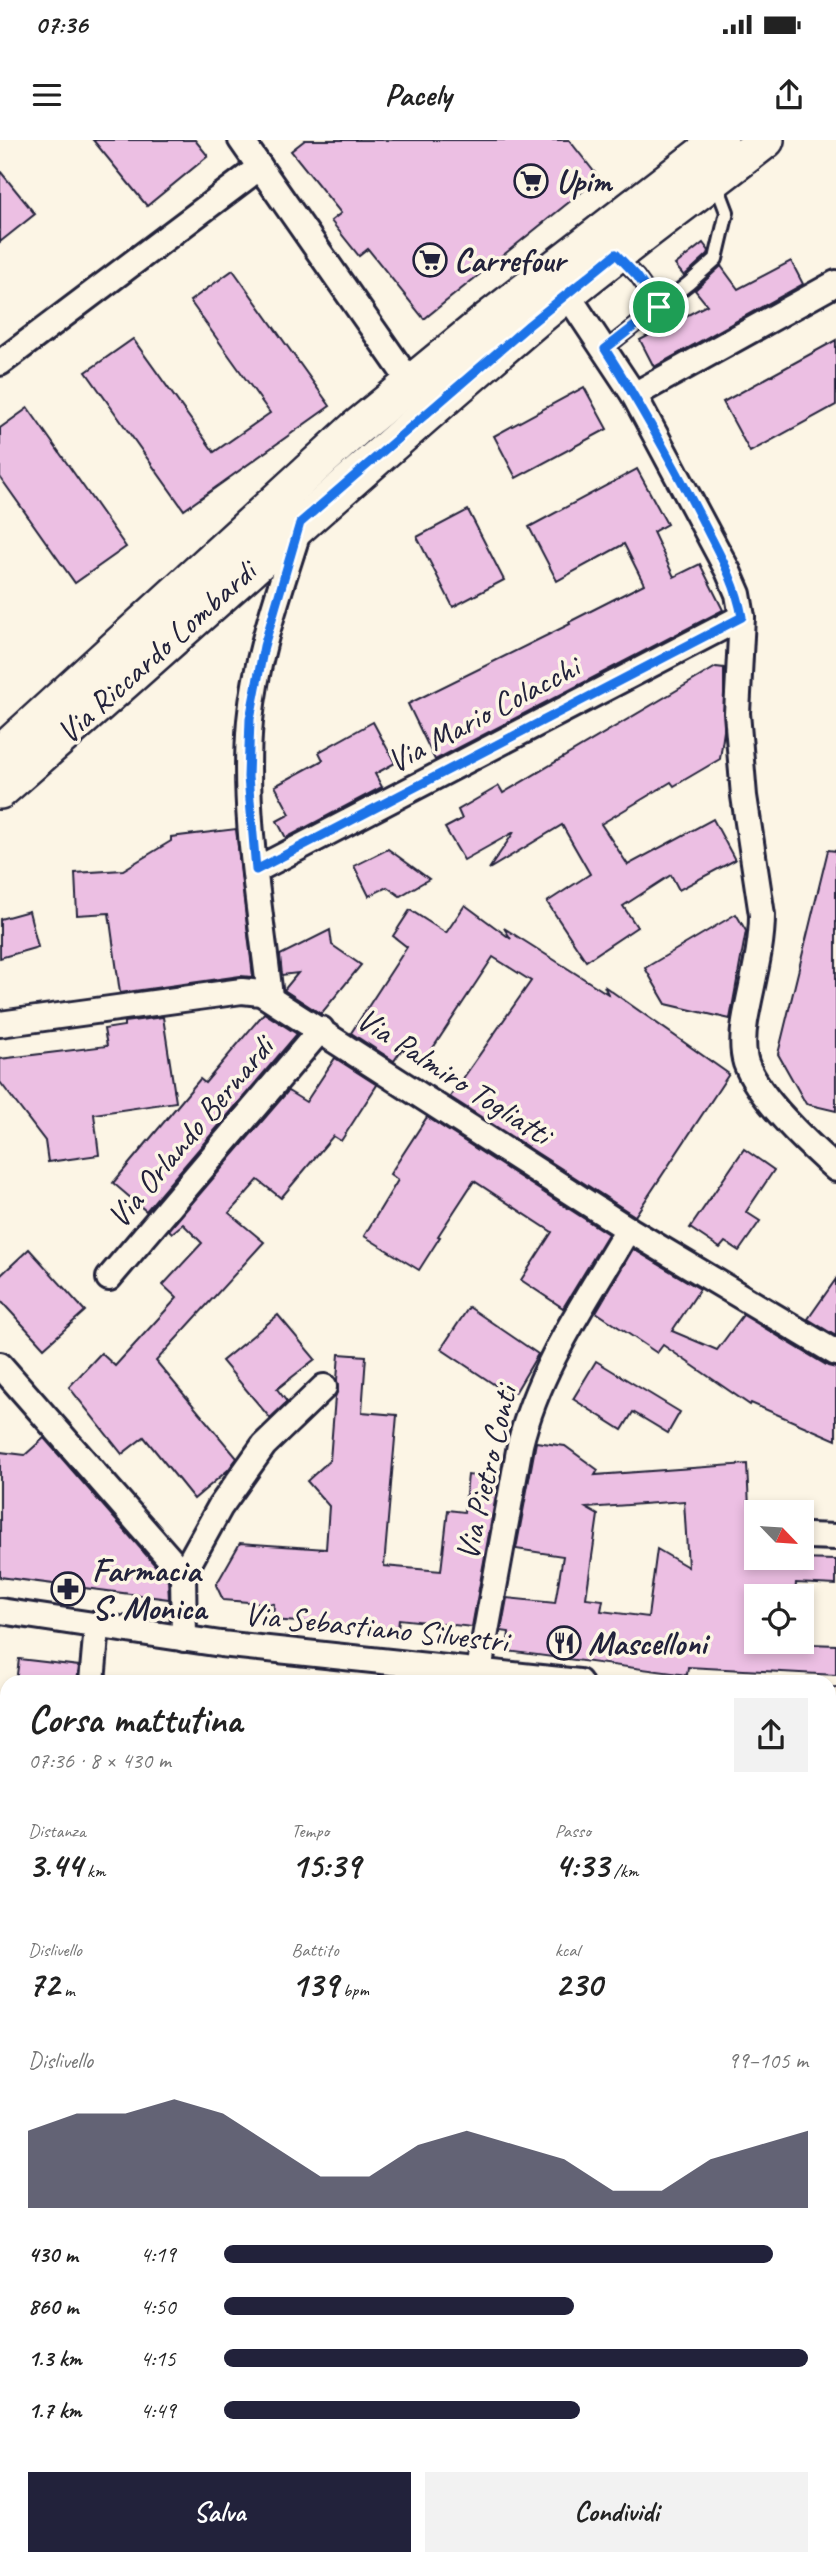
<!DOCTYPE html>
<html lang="it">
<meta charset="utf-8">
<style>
body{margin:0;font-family:Caveat,sans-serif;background:#f2f2f2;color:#222;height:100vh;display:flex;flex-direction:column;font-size:26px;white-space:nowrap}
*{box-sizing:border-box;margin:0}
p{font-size:23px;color:#767676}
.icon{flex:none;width:38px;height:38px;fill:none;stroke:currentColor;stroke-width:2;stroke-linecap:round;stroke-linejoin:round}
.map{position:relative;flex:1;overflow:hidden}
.side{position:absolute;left:0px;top:1535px;width:836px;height:891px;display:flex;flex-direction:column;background:#fff;border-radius:21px 21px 0 0;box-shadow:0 4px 10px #0003}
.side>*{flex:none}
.needle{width:46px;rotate:115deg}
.controls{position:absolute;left:744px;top:1360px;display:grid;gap:14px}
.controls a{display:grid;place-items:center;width:70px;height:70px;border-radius:0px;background:#fff;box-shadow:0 4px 10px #0003;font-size:35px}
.pin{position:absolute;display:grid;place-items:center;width:60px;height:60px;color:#fff;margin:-30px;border:4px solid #fff;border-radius:50%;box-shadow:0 2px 7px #0007}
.round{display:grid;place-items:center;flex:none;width:74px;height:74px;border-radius:0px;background:#f2f2f2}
.overview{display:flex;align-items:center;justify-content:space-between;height:119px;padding:0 28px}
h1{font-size:38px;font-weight:800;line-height:52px}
.figures{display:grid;grid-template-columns:repeat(3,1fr);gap:10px;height:119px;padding:7px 28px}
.figures div{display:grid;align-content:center}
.figures b{font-size:35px;font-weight:800}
.figures small{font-size:19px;font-weight:400}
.figures p{font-size:19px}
.chart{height:196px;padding:14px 28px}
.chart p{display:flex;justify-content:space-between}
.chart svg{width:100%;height:126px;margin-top:7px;fill:#22223b;opacity:.7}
.cta{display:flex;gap:14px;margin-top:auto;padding:14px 28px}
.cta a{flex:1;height:80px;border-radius:0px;background:#22223b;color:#fff;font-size:28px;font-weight:800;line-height:80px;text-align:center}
.cta a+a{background:#f2f2f2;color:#222}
ul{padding:0 28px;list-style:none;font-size:23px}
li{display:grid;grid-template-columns:112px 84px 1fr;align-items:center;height:52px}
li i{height:18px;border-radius:9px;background:#22223b}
.status{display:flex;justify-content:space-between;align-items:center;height:49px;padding:0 35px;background:#fff;direction:ltr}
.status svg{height:19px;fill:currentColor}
header{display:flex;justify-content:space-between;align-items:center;height:91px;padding:0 28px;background:#fff;font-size:32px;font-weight:800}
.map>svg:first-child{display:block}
</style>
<div class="status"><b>07:36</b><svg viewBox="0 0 49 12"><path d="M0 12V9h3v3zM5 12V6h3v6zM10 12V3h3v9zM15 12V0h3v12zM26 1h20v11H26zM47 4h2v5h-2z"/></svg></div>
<header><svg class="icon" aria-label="menu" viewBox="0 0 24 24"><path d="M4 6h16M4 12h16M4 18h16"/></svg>Pacely<svg class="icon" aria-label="share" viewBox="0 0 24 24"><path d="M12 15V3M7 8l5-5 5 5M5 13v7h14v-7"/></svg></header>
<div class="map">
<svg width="836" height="2425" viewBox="0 0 836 2425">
<rect width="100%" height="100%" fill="#fcf5e5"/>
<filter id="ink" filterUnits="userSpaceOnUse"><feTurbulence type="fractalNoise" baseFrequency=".0143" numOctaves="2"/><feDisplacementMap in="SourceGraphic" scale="14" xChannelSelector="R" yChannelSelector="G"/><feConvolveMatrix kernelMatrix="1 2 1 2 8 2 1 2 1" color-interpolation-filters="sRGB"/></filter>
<g filter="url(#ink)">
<!-- building -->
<g fill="#ecbfe3" stroke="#22223b" stroke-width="2" fill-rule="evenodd">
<path d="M 93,0 L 195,0 L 208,16 L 147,66 Z"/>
<path d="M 305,0 L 569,0 L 599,38 L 424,179 L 368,109 L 359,116 L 331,81 L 341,73 L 291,11 Z"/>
<path d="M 0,31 L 35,74 L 0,102 Z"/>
<path d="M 703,103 L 709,111 L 708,114 L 684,136 L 675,125 Z"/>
<path d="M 791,121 L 803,144 L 654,227 L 640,200 L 707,165 L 695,150 L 721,126 L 738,149 Z"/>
<path d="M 233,130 L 330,266 L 184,370 L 86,232 L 133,199 L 214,312 L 270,273 L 190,161 Z"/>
<path d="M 836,200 L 836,265 L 750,312 L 723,262 Z"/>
<path d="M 584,247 L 607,289 L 516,338 L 494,296 Z"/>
<path d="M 28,268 L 126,407 L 75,443 L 0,337 L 0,288 Z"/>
<path d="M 637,329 L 667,384 L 653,392 L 674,437 L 700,424 L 723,470 L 435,620 L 408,564 L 570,484 L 569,482 L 644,444 L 624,404 L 557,441 L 529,387 Z"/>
<path d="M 468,370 L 504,440 L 453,467 L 417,397 Z"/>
<path d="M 716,527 L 724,528 L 724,591 L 720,619 L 674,646 L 671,642 L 601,684 L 628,725 L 713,679 L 735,720 L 679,750 L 671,735 L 623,766 L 637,787 L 586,821 L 547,762 L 590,734 L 562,685 L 489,729 L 514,692 L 464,720 L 445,688 L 462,679 L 458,670 L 499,646 L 503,653 Z"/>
<path d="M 373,582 L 395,623 L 375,634 L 382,647 L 286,698 L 277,681 L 290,674 L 275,646 L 323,620 L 319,612 Z"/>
<path d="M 236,689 L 253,837 L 240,836 L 120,853 L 109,773 L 77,775 L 75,733 L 123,730 L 171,701 L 171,697 Z"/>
<path d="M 388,709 L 429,739 L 400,756 L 387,747 L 369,756 L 354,726 Z"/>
<path d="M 828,710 L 836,711 L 836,971 L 806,964 L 778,914 Z"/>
<path d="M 465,765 L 511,799 L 504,788 L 608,854 L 604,846 L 729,934 L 635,1076 L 450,957 L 531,841 L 493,817 L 423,923 L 402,909 L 394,921 L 351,893 L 407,807 L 393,796 L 410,770 L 446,793 Z"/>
<path d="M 29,771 L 38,807 L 0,818 L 0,779 Z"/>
<path d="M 736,774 L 746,791 L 730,879 L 666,864 L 645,828 Z"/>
<path d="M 330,790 L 332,805 L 361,825 L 321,874 L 284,850 L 298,833 L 282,835 L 280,815 Z"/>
<path d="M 264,873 L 297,894 L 146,1071 L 113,1043 L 200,939 L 205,943 Z"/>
<path d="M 163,877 L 176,962 L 94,974 L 99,1015 L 48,1022 L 45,1001 L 0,942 L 0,919 L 107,906 L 104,889 L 124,886 L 124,882 Z"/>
<path d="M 335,918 L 377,945 L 341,1001 L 333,996 L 281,1058 L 258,1040 L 229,1073 L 264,1102 L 156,1221 L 237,1318 L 228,1330 L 194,1359 L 144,1297 L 122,1314 L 69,1247 L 101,1213 L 115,1226 L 177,1158 L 163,1145 L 202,1103 L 183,1084 L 172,1093 L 169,1090 L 288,951 L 306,962 Z"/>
<path d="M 427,977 L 608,1094 L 563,1168 L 521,1140 L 552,1092 L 474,1041 L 438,1096 L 440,1097 L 419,1130 L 364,1096 L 398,1040 L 390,1034 Z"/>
<path d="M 744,1009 L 774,1030 L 746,1072 L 760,1081 L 739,1111 L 725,1102 L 720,1108 L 690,1088 Z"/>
<path d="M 29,1109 L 85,1171 L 44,1208 L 0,1160 L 0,1136 Z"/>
<path d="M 633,1109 L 700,1149 L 672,1191 L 717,1210 L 743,1175 L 828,1226 L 836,1228 L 836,1300 L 751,1263 L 750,1265 L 663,1205 L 657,1213 L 596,1172 Z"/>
<path d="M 836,1139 L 836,1196 L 808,1179 Z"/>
<path d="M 469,1167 L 538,1214 L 515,1253 L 507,1253 L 441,1209 Z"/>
<path d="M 278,1175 L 315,1219 L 277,1249 L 287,1262 L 270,1278 L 222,1221 Z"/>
<path d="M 339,1214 L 366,1216 L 362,1272 L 397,1275 L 384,1426 L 441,1431 L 448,1370 L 464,1372 L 468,1335 L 499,1339 L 472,1487 L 399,1479 L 398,1490 L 273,1480 L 274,1464 L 223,1460 L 216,1445 L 240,1403 L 326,1409 L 329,1366 L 307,1341 L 330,1320 L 335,1257 L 338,1250 L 337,1240 Z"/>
<path d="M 596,1221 L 680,1272 L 668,1293 L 633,1272 L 622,1290 L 573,1259 Z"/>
<path d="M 44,1298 L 168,1440 L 169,1459 L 0,1437 L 0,1312 L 25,1315 Z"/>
<path d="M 536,1302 L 565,1306 L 598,1330 L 595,1335 L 747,1324 L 749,1368 L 756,1369 L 756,1418 L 836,1420 L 836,1445 L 796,1443 L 795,1456 L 756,1456 L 756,1502 L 836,1505 L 836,1535 L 688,1527 L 687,1535 L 507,1511 L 509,1492 L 501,1491 L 507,1458 L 555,1463 L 563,1416 L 516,1409 ZM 684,1361 L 688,1427 L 657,1409 L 648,1477 L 601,1471 L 603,1460 L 586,1458 L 598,1375 L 586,1368 Z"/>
<path d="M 19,1519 L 79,1526 L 77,1542 L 16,1542 Z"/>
</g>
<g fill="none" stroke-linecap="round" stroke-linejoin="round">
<defs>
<g id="service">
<path d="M 617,116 L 637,136 L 659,167"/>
<path d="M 605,209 L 689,143 L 716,119 L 727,72 L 716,43"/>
<path d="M 542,2425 L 542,2418"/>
</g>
<g id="minor">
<path d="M 241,0 L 410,242"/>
<path d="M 567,154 L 634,255 L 728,431 L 738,454 L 742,477 L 737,573 L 744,656 L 762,775 C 762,810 751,846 745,881 C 743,894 742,910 746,923 C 758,957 809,1005 836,1029"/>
<path d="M 0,223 L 260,27"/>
<path d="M 634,255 L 836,143"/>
<path d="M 256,730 L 742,477"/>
<path d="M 270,857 C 260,766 242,672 250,581 C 256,514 280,450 300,386"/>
<path d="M 0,884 L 242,851 L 261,853 L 628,1089 L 836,1213"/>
<path d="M 109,1138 L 321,889"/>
<path d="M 0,1225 L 183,1434 L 184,1499"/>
<path d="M 808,1396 L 836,1397"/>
<path d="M 183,1434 L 220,1367 L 264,1305 L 324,1247"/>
<path d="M 0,1471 L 221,1504 L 579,1542"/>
<path d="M 479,1530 L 520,1305 C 539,1226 588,1158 628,1089"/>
<path d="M 92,1542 L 97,1486"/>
<path d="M 830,1562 L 836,1561"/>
<path d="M 830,1782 L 836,1773"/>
<path d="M 0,1816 L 7,1804"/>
<path d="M 830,2033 L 836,2030"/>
<path d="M 830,2338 L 836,2327"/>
<path d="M 320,2425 L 324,2418"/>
<path d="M 772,2425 L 777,2418"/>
</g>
<g id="secondary">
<path d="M 0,614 L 355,289 L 490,178 L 720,0"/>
<path d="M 0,651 C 177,497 350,338 528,186 C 605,120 687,62 766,0"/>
</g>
<g id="primary">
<path d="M 830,1623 L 836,1620"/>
<path d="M 0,2232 L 7,2227"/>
</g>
</defs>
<!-- service casing -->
<use href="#service" stroke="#22223b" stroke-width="18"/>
<!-- minor casing -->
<use href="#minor" stroke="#22223b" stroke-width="30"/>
<!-- secondary casing -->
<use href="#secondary" stroke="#22223b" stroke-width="40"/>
<!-- primary casing -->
<use href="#primary" stroke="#22223b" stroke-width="44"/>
<!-- service -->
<use href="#service" stroke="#fcf5e5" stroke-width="12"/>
<!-- minor -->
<use href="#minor" stroke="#fcf5e5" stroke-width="24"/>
<!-- secondary -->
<use href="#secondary" stroke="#fcf5e5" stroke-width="35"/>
<!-- primary -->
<use href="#primary" stroke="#fcf5e5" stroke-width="38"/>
</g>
</g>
<g fill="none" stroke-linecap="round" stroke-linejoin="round" filter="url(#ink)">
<defs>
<path id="route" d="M 616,114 L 637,136 L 659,167 L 605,209 C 640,264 671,320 701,378 C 717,410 736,441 742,477 L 256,730 L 248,637 L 250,579 L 264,506 L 300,383 L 529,185 Z"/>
</defs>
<!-- route casing -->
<use href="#route" stroke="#fff" stroke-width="14"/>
<!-- route -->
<use href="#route" stroke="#1a73e8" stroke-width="9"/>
</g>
<!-- icons -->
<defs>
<symbol id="supermarket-ring" viewBox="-11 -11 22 22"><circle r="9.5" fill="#fcf5e5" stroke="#22223b" stroke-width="1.5"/><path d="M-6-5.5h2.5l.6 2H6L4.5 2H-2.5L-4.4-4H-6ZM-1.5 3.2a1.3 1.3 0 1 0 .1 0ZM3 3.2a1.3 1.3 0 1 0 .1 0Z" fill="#22223b"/></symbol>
<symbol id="pharmacy-ring" viewBox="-11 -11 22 22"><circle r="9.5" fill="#fcf5e5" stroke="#22223b" stroke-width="1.5"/><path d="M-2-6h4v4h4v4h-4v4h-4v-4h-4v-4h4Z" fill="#22223b"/></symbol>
<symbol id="restaurant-ring" viewBox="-11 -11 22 22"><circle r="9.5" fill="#fcf5e5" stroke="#22223b" stroke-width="1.5"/><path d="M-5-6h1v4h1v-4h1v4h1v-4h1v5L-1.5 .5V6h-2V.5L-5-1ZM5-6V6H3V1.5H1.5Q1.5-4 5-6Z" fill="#22223b"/></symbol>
</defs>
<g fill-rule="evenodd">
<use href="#supermarket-ring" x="512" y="22" width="38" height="38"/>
<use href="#supermarket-ring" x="411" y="101" width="38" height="38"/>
<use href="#pharmacy-ring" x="49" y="1430" width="38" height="38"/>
<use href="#restaurant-ring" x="545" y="1484" width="38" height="38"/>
</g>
<g text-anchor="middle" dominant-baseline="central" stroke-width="7" stroke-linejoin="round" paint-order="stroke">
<!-- poi labels -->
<g font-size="33" font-weight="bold" fill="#22223b" stroke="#fcf5e5" text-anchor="start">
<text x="556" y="41">Upim</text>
<text x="454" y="120">Carrefour</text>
<text x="92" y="1430">Farmacia<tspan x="92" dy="38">S. Monica</tspan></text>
<text x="588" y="1503">Mascelloni</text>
</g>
<!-- street labels -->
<g font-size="33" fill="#22223b" stroke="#fcf5e5">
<text transform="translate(156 512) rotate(-42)">Via Riccardo Lombardi</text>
<text transform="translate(483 574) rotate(-28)">Via Mario Colacchi</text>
<text transform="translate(454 936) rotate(33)">Via Palmiro Togliatti</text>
<text transform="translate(190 992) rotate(-50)">Via Orlando Bernardi</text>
<text transform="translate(486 1333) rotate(-77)">Via Pietro Conti</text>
<text transform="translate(376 1487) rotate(6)">Via Sebastiano Silvestri</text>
</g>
</g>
</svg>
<div class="controls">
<a><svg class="needle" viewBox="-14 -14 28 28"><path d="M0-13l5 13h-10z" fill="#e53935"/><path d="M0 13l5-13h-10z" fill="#767676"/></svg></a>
<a><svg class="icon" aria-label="locate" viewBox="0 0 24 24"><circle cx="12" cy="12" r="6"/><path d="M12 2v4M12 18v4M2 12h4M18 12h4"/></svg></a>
</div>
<div class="pin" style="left:659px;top:167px;background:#1e9e55"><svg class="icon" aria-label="arrive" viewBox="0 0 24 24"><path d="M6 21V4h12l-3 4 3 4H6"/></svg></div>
<section class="side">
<div class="overview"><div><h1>Corsa mattutina</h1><p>07:36 · 8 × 430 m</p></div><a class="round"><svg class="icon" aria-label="share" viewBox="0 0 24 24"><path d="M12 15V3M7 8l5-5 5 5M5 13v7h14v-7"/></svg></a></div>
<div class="figures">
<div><p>Distanza</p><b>3.44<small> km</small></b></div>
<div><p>Tempo</p><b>15:39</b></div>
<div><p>Passo</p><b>4:33<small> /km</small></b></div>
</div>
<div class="figures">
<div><p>Dislivello</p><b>72<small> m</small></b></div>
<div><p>Battito</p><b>139<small> bpm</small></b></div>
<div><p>kcal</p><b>230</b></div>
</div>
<div class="chart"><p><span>Dislivello</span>99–105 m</p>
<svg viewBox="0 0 160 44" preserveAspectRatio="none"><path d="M0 44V17L10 11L20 11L30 6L40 11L50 22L60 33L70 33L80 22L90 17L100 22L110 27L120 38L130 38L140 27L150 22L160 17V44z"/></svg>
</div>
<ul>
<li><b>430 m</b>4:19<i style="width:94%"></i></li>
<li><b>860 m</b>4:50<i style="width:60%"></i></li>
<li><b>1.3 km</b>4:15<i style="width:100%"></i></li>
<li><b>1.7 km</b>4:49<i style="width:61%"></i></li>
</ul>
<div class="cta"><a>Salva</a><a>Condividi</a></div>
</section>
</div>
